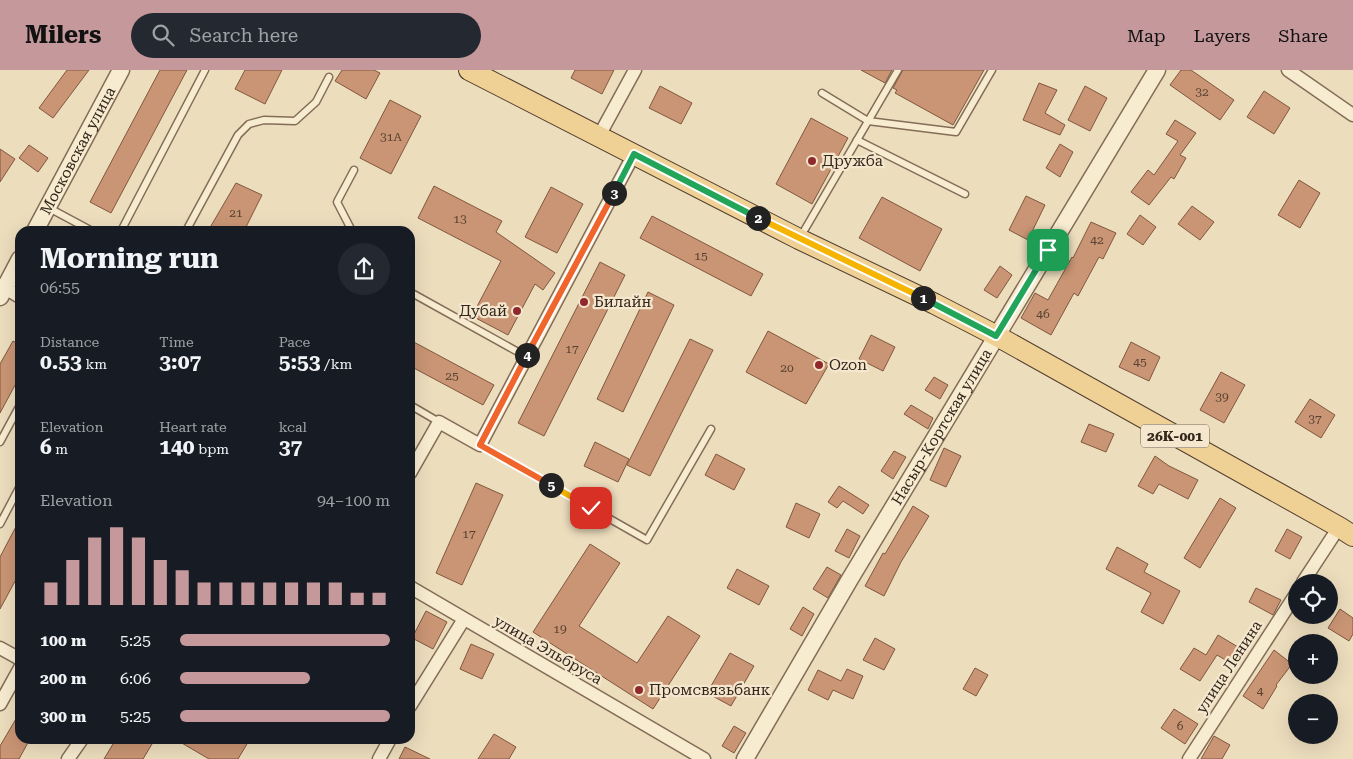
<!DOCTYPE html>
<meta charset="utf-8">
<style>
body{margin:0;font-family:"Roboto Serif",serif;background:#242831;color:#f1f3f6;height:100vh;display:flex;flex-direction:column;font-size:19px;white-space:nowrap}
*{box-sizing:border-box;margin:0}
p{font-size:16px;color:#9ea1a6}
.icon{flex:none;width:28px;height:28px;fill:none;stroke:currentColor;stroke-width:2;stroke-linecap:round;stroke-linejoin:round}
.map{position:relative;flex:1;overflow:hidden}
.side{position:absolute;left:15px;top:156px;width:400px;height:518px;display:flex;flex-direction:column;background:#171b24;border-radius:15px;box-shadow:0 5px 20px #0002}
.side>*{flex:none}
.buttons{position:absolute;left:1288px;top:504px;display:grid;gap:10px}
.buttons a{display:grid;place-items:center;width:50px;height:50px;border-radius:50%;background:#171b24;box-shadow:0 5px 20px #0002;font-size:25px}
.pin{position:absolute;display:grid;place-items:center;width:42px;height:42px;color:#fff;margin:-21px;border-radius:10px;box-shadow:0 2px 8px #0006}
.km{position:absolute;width:25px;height:25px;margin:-12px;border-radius:50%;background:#222;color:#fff;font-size:14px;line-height:25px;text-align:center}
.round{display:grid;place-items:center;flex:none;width:52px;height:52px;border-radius:26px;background:#242831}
.overview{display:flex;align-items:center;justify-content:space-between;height:85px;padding:0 25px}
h1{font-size:28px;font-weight:700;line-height:38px}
.stats{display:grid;grid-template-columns:repeat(3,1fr);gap:8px;height:85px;padding:5px 25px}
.stats div{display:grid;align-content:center}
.stats b{font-size:21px;font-weight:700}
.stats small{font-size:14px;font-weight:400}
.stats p{font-size:14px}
.chart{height:140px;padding:10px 25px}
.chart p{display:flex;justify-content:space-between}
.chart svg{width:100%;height:90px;margin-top:5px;stroke:#c5989b;stroke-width:6}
ul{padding:0 25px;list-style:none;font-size:16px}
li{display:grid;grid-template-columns:80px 60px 1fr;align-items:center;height:38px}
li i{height:12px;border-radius:6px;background:#c5989b}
header{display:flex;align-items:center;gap:30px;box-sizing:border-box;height:70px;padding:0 25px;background:#c5989b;color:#111}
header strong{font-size:24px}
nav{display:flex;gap:28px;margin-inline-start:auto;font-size:18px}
.search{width:350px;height:45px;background:#242831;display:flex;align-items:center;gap:12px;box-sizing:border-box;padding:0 18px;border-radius:28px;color:#9ea1a6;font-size:19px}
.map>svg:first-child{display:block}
</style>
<header>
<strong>Milers</strong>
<div class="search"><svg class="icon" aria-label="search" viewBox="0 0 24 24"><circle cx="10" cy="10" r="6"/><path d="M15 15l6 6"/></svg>Search here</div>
<nav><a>Map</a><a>Layers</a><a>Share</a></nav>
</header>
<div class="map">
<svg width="1353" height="689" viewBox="0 0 1353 689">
<rect width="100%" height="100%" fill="#ecddbd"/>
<!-- building -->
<g fill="#c99574" stroke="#81573e">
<path d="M 67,0 L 89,0 L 53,48 L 39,38 Z"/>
<path d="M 160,0 L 187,0 L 111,143 L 90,132 Z"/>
<path d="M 245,0 L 282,0 L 265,34 L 235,19 Z"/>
<path d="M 342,0 L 374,0 L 380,3 L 366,29 L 335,11 Z"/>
<path d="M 575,0 L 614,0 L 602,24 L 571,8 Z"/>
<path d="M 861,0 L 892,0 L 885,13 Z"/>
<path d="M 903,0 L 984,0 L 953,55 L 895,23 L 897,20 L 893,18 Z"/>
<path d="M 1181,0 L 1191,0 L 1234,30 L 1220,50 L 1170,15 Z"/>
<path d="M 1039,13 L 1057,20 L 1045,43 L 1065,55 L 1060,65 L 1023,50 Z"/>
<path d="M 660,16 L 692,33 L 681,54 L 649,38 Z"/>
<path d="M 1085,16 L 1107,28 L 1090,61 L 1068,50 Z"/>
<path d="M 1264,21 L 1290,38 L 1274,64 L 1247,47 Z"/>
<path d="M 390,30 L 421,46 L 391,104 L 360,88 Z"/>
<path d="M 811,48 L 848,68 L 812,134 L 776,114 Z"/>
<path d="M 1175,50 L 1196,63 L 1180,85 L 1186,88 L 1174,109 L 1171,107 L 1149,135 L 1131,122 L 1148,100 L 1154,105 L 1178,71 L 1166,64 Z"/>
<path d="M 1060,74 L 1073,82 L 1060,107 L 1046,98 Z"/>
<path d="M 29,75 L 48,88 L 38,102 L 19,88 Z"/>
<path d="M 0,79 L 15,89 L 0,112 Z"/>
<path d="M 1299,110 L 1320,123 L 1300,158 L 1278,145 Z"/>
<path d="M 236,113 L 262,125 L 244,161 L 208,161 Z"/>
<path d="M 434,116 L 502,151 L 496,162 L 555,203 L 543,220 L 535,214 L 508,265 L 472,246 L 501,191 L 418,148 Z"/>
<path d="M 551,117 L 583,134 L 557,183 L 525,167 Z"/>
<path d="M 1026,126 L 1045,135 L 1028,170 L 1009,160 Z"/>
<path d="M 882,127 L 942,159 L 920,201 L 859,168 Z"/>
<path d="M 1192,136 L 1214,152 L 1200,170 L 1178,154 Z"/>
<path d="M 1140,145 L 1156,157 L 1143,175 L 1127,164 Z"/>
<path d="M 652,146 L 763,204 L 751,226 L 640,168 Z"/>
<path d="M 1091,152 L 1116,163 L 1103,189 L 1099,187 L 1078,226 L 1074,223 L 1051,265 L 1021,248 L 1035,223 L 1048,230 L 1072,187 L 1073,188 Z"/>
<path d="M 600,192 L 625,205 L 544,366 L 518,353 Z"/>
<path d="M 1000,196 L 1012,205 L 997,228 L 984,220 Z"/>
<path d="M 648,222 L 674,235 L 623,342 L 597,329 Z"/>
<path d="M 768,261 L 829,294 L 806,334 L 746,302 Z"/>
<path d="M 871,265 L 895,277 L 883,301 L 859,289 Z"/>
<path d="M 690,269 L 713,280 L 650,406 L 627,395 Z"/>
<path d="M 410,270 L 494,315 L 483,335 L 410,296 Z"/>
<path d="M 13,271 L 20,275 L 20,306 L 0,343 L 0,294 Z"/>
<path d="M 1131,272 L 1160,287 L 1149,311 L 1119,297 Z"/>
<path d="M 1221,302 L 1245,315 L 1224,353 L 1200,340 Z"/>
<path d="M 934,307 L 948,315 L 940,329 L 925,320 Z"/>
<path d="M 1310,329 L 1335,345 L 1321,368 L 1295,352 Z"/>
<path d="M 911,335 L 933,348 L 928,359 L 904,344 Z"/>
<path d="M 1089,354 L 1114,364 L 1106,382 L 1081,372 Z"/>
<path d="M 595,372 L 629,389 L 618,412 L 584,396 Z"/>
<path d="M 944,378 L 961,386 L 946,417 L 930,410 Z"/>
<path d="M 894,381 L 906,387 L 893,409 L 881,401 Z"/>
<path d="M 716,384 L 745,399 L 734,420 L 705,405 Z"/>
<path d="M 1155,386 L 1169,396 L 1198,410 L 1188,429 L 1159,414 L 1153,424 L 1138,416 Z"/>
<path d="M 476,413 L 503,425 L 462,515 L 436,503 Z"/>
<path d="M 839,416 L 869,435 L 863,444 L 843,431 L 837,438 L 828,432 Z"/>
<path d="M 1220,428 L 1236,438 L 1200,498 L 1184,488 Z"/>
<path d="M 796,433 L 820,444 L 809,468 L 786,457 Z"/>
<path d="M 913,436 L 929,446 L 901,492 L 884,526 L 865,516 L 883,483 L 885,484 Z"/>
<path d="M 20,449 L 20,502 L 0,539 L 0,487 Z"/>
<path d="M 847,459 L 860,466 L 849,488 L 835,481 Z"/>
<path d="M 1287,459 L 1302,467 L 1290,489 L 1275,481 Z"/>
<path d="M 590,474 L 620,493 L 579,556 L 637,593 L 668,546 L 700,566 L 653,639 L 533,562 Z"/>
<path d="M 1117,477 L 1148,494 L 1144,502 L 1180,521 L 1163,554 L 1141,542 L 1151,523 L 1106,499 Z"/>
<path d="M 827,497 L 841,505 L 828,528 L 813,519 Z"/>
<path d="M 737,499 L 769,516 L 759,535 L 727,518 Z"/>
<path d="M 1256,518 L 1281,530 L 1273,545 L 1249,532 Z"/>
<path d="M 803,537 L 814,544 L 802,566 L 790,559 Z"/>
<path d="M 1340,539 L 1353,548 L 1353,564 L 1349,571 L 1328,558 Z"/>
<path d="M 426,541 L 447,552 L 433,579 L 412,568 Z"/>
<path d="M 1218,565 L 1243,580 L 1234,595 L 1217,585 L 1200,611 L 1180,599 L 1194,578 L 1206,585 Z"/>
<path d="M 875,568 L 895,579 L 884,600 L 863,590 Z"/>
<path d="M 471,574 L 494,584 L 482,609 L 460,599 Z"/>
<path d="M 1274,580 L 1292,594 L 1276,615 L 1277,616 L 1263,639 L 1243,626 Z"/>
<path d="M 730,583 L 754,596 L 731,636 L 707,623 Z"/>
<path d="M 975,598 L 988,605 L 976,626 L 963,619 Z"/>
<path d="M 847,599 L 863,606 L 853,629 L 833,620 L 828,630 L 808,620 L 818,600 L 841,611 Z"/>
<path d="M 1174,639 L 1198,654 L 1185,674 L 1161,658 Z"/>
<path d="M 20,642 L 20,669 L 30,669 L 19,689 L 0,689 L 0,676 Z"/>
<path d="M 734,656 L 746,663 L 734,683 L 722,676 Z"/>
<path d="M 494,664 L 516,677 L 509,689 L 478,689 Z"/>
<path d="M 1214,666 L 1230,675 L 1222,689 L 1201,689 Z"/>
<path d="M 116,669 L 155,669 L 143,689 L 104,689 Z"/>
<path d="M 175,669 L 250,669 L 238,689 L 209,689 Z"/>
<path d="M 405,677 L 430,689 L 399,689 Z"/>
</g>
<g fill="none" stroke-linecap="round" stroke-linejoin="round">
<defs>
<g id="service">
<path d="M 822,23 L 868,51 L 956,62 L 992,0"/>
<path d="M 857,70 L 965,124"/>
<path d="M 49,138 L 92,161"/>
<path d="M 121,161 L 205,0"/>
<path d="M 186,161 L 238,65 L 249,54 L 264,50 L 295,51 L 316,32 L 329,7"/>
<path d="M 352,161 L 337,132 L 354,100"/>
<path d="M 801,166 L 898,0"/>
<path d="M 410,222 L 527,287"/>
<path d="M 410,335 L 439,352"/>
<path d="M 0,372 L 20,335"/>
<path d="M 480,375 L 647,470 L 711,359"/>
<path d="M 0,454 L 20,416"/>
</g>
<g id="minor">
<path d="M 1288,0 L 1353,45"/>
<path d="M 599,66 L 635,0"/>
<path d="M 0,215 L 20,227"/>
<path d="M 410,403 L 439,352 L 480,375 L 634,84"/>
<path d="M 1303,512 L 1339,457"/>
<path d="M 410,517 L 704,689"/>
<path d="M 0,578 L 20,589"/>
<path d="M 0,634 L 20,598"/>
<path d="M 410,636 L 464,549"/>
<path d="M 68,689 L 82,669"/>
<path d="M 379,689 L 390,669"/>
<path d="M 1189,689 L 1296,524"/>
</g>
<g id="tertiary">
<path id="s1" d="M 35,161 L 121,0"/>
<path d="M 0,227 L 20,189"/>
<path id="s2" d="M 745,689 L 850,509 L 1157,0"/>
</g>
<path id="primary" d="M 469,0 L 799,169 L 935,234 L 997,266 L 1339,457 L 1353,466"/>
</defs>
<!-- service casing -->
<use href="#service" stroke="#836d57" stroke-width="9"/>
<!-- minor casing -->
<use href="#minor" stroke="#836d57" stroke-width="15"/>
<!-- tertiary casing -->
<use href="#tertiary" stroke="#836d57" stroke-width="19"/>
<!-- primary casing -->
<use href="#primary" stroke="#503c2c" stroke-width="22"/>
<!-- service -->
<use href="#service" stroke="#f7ebd0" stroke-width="6"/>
<!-- minor -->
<use href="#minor" stroke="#f7ebd0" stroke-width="12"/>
<!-- tertiary -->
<use href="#tertiary" stroke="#f7ebd0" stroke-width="16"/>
<!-- primary -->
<use href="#primary" stroke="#efd195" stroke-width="20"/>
</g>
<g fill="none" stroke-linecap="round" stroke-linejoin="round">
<defs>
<path id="split-1" d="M 923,228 L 996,266 L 1048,180"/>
<path id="split-2" d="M 758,148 L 923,228"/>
<path id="split-3" d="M 614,123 L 634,84 L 758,148"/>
<path id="split-4" d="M 527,285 L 614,123"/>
<path id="split-5" d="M 527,285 L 480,375 L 551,415"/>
<path id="split-6" d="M 551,415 L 591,438"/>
</defs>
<!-- split-1 casing -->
<use href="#split-1" stroke="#fff" stroke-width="10"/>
<!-- split-2 casing -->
<use href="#split-2" stroke="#fff" stroke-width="10"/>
<!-- split-3 casing -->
<use href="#split-3" stroke="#fff" stroke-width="10"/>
<!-- split-4 casing -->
<use href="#split-4" stroke="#fff" stroke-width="10"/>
<!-- split-5 casing -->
<use href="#split-5" stroke="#fff" stroke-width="10"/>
<!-- split-6 casing -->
<use href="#split-6" stroke="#fff" stroke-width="10"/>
<!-- split-1 -->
<use href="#split-1" stroke="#22a559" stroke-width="6"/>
<!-- split-2 -->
<use href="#split-2" stroke="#f5b400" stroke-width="6"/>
<!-- split-3 -->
<use href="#split-3" stroke="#22a559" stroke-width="6"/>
<!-- split-4 -->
<use href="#split-4" stroke="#f0652b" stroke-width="6"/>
<!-- split-5 -->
<use href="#split-5" stroke="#f0652b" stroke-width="6"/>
<!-- split-6 -->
<use href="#split-6" stroke="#f5b400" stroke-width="6"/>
</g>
<!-- markers -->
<g fill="#90292c" stroke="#f4e7cd" stroke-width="2">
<circle cx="812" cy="91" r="5"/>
<circle cx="584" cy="232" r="5"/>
<circle cx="517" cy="241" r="5"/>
<circle cx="819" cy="295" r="5"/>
<circle cx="639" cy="620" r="5"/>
</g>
<g text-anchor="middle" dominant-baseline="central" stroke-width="4.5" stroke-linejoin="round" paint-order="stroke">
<!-- number labels -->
<g font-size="12" fill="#584231">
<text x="1202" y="22">32</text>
<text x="391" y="67">31А</text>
<text x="236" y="143">21</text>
<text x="460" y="149">13</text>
<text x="1097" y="170">42</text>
<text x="701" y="186">15</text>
<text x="1043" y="244">46</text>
<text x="572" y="279">17</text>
<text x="1140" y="292">45</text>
<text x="787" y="298">20</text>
<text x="452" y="306">25</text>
<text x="1222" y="327">39</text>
<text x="1315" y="349">37</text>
<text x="469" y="464">17</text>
<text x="560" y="559">19</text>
<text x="1260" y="621">4</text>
<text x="1180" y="656">6</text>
</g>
<!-- shield labels -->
<rect fill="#f4e7cd" stroke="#6d6050" stroke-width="1" x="1141" y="354.5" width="68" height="23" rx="4"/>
<g font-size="14" font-weight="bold" fill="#33261b">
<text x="1175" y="366">26К-001</text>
</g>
<!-- street labels -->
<g font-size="15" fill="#33261b" stroke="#f4e7cd">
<text stroke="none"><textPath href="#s1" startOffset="91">Московская улица</textPath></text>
<text stroke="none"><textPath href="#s2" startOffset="386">Насыр-Кортская улица</textPath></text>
<text transform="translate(548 580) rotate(30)">улица Эльбруса</text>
<text transform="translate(1229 597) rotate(-57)">улица Ленина</text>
</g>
<!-- poi labels -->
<g font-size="15" fill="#33261b" stroke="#f4e7cd" text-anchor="start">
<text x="822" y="91">Дружба</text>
<text x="594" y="232">Билайн</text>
<text x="507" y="241" text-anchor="end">Дубай</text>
<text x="829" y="295">Ozon</text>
<text x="649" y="620">Промсвязьбанк</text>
</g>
</g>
</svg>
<div class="buttons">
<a><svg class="icon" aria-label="locate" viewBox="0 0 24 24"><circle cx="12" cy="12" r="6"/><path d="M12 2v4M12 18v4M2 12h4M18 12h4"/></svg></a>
<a>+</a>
<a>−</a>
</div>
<div class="pin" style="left:1048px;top:180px;background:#1e9e55"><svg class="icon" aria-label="arrive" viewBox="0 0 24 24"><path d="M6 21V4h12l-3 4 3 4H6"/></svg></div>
<div class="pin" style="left:591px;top:438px;background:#d93025"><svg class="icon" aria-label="check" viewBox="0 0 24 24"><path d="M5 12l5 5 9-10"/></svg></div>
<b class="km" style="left:923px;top:228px">1</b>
<b class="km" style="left:758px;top:148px">2</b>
<b class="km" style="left:614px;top:123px">3</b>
<b class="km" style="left:527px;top:285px">4</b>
<b class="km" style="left:551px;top:415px">5</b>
<section class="side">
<div class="overview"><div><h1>Morning run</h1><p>06:55</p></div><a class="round"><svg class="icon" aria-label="share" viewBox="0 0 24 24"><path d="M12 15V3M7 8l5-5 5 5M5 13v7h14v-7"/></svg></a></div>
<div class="stats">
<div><p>Distance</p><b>0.53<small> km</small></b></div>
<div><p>Time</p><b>3:07</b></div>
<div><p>Pace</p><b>5:53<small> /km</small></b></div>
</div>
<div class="stats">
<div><p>Elevation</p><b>6<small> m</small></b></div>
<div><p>Heart rate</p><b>140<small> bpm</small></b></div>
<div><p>kcal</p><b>37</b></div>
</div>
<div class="chart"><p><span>Elevation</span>94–100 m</p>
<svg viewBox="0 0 160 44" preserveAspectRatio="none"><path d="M5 44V33M15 44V22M25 44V11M35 44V6M45 44V11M55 44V22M65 44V27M75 44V33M85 44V33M95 44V33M105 44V33M115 44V33M125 44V33M135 44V33M145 44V38M155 44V38"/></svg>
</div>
<ul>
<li><b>100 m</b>5:25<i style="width:100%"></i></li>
<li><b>200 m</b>6:06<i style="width:62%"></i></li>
<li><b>300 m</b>5:25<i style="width:100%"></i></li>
</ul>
</section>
</div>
